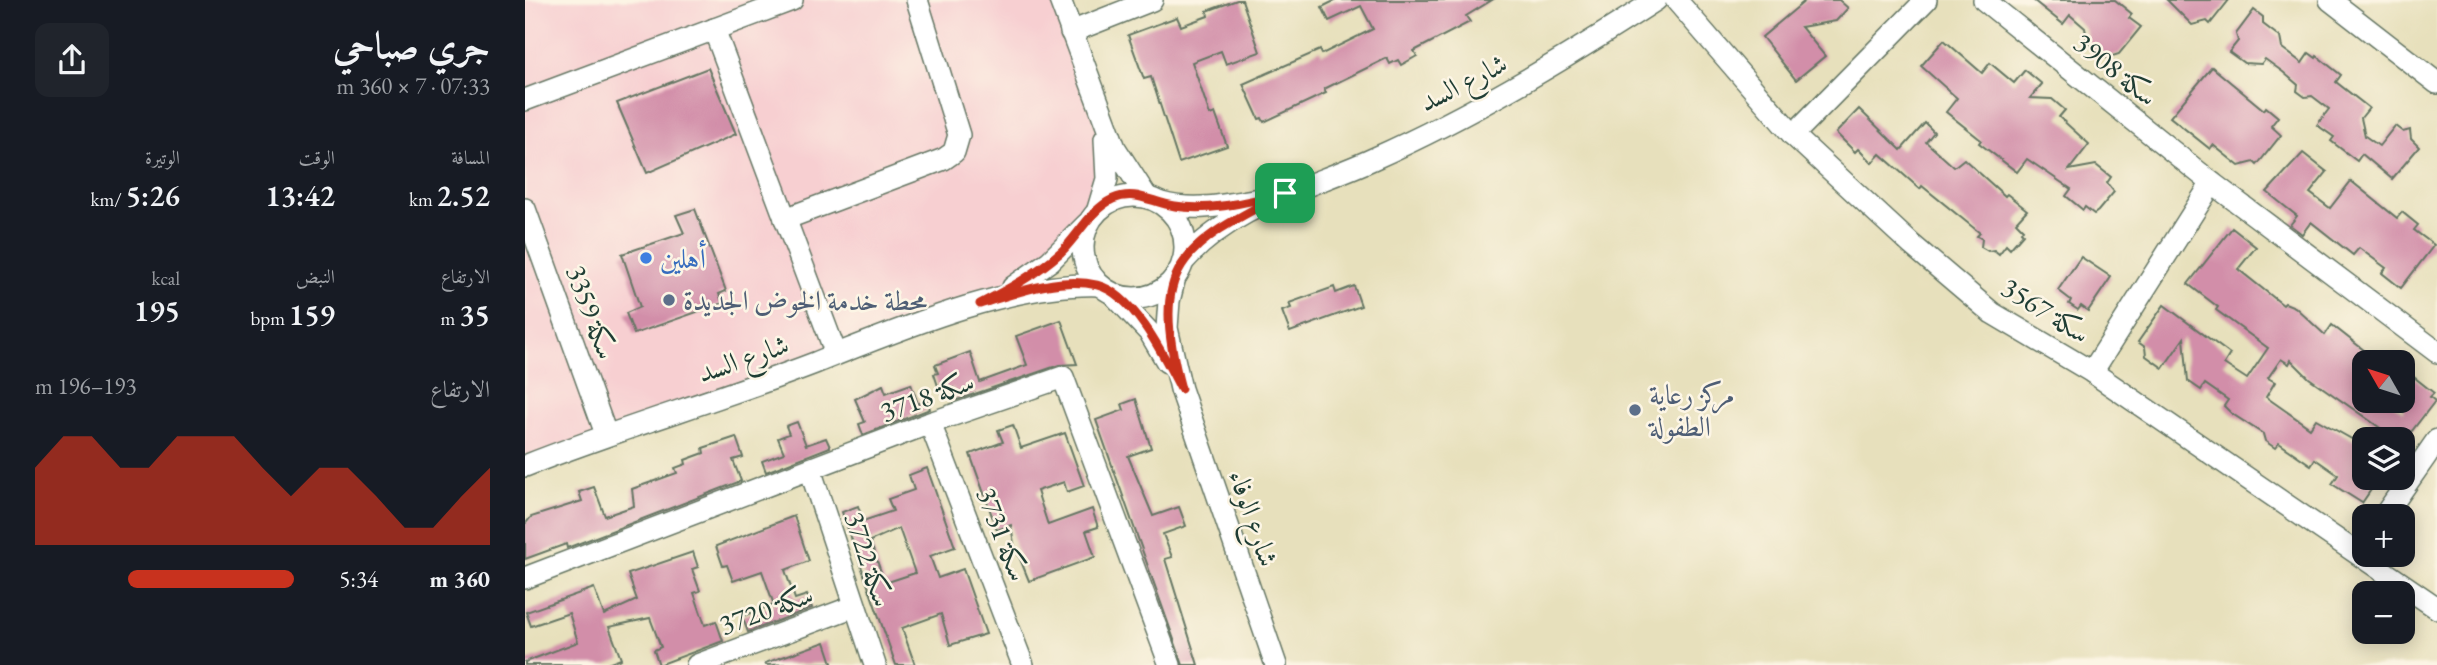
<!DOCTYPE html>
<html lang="ar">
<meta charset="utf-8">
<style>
body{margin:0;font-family:"EB Garamond",Amiri,serif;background:#20242c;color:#f1f3f6;direction:rtl;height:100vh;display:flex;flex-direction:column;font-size:26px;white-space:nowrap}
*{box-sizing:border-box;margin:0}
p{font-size:23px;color:#9ea1a6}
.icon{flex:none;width:38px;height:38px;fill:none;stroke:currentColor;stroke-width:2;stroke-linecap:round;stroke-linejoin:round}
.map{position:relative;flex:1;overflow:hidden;direction:ltr}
.panel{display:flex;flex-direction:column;background:#171b24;width:525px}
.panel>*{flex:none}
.needle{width:46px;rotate:309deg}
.buttons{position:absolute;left:1827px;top:350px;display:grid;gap:14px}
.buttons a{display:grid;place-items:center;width:63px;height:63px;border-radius:14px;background:#171b24;box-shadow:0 4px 18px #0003;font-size:35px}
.pin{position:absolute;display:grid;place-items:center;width:60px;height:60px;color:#fff;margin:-30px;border-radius:14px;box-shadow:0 4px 10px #0006}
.round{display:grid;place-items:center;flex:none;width:74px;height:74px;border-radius:14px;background:#20242c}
.headline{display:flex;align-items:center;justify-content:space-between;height:119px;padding:0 35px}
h1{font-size:38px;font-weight:600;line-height:52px}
.metrics{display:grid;grid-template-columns:repeat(3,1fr);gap:10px;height:119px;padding:7px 35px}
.metrics div{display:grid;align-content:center}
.metrics b{font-size:30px;font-weight:600}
.metrics small{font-size:19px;font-weight:400}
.metrics p{font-size:19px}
.chart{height:196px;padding:14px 35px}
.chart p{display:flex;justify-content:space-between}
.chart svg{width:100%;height:126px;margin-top:7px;fill:#c8321e;opacity:.7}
ul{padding:0 35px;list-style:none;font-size:23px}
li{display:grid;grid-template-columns:112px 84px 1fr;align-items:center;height:52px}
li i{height:18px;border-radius:9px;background:#c8321e}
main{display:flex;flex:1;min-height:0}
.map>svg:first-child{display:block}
</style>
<main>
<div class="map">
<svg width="1912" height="665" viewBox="0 0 1912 665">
<rect width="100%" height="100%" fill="#fcf5e5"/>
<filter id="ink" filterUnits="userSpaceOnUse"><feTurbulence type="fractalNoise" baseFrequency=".0143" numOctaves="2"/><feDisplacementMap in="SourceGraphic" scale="14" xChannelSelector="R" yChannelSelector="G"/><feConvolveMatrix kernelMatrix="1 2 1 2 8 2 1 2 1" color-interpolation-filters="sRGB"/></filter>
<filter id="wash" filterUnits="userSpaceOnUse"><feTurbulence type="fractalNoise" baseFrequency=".00686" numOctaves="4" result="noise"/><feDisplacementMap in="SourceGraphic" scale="28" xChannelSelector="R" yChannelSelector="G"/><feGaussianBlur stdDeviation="1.57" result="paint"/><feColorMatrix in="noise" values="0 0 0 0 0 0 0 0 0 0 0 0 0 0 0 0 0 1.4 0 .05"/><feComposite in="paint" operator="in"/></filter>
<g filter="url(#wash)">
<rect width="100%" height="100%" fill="#e7e0bc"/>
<!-- built -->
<path fill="#f7cfd1" d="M 0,0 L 535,0 L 582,153 L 573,209 L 499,281 L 0,466 Z"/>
<g id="blocks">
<!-- building -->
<g fill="#d28ea9" fill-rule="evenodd">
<path d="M 712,0 L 717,0 L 735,52 L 701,64 L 696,51 L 667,62 L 685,115 L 690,113 L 702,146 L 654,163 L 626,77 L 619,79 L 603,35 L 652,17 L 656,26 L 683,16 L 682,11 Z"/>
<path d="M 811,0 L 967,0 L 941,16 L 945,22 L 889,51 L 892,56 L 876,65 L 873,60 L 865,64 L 862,58 L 799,89 L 801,93 L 739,122 L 737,118 L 734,119 L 718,84 L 795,50 L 797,54 L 848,29 L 836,6 L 804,21 L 797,7 Z"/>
<path d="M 1281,0 L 1314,0 L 1323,8 L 1311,21 L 1276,27 L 1300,56 L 1271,80 L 1237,37 Z"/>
<path d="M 1508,0 L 1590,0 L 1607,14 L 1604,18 L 1616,27 L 1594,54 L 1581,58 L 1563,44 L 1560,28 L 1545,15 L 1538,24 Z"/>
<path d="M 1642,0 L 1704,0 L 1685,24 L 1682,21 L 1667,25 Z"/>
<path d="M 1729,10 L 1738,17 L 1738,24 L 1755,37 L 1757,48 L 1777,63 L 1784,53 L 1791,58 L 1792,56 L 1816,75 L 1811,82 L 1844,108 L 1836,118 L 1840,136 L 1854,146 L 1870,126 L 1878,132 L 1885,130 L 1886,139 L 1894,147 L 1867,179 L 1837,154 L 1832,161 L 1806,141 L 1809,137 L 1792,125 L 1804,109 L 1787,96 L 1780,97 L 1772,91 L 1773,85 L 1758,72 L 1740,59 L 1736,64 L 1719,63 L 1704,52 L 1713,41 L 1711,34 Z"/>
<path d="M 1419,40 L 1457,73 L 1465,63 L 1489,83 L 1500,70 L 1517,84 L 1505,98 L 1527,99 L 1540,110 L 1534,117 L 1564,144 L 1544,170 L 1571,165 L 1586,177 L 1582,183 L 1589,192 L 1573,211 L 1569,214 L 1560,207 L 1558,210 L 1541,196 L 1546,189 L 1502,159 L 1492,172 L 1454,143 L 1456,140 L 1421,112 L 1432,98 L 1396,66 Z"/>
<path d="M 1687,67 L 1739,110 L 1741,107 L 1753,117 L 1746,126 L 1756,135 L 1732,165 L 1729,162 L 1714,166 L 1688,145 L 1685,149 L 1645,117 Z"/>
<path d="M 183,68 L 211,134 L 122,173 L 92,103 Z"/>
<path d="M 1334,109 L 1376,150 L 1400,123 L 1409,132 L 1401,142 L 1429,167 L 1439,159 L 1480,196 L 1482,194 L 1502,210 L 1491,222 L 1498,229 L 1496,232 L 1498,234 L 1485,249 L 1481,245 L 1474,254 L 1469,250 L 1463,251 L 1456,247 L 1457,239 L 1452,236 L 1455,233 L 1397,186 L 1395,189 L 1355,154 L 1347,163 L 1333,149 L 1330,152 L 1311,133 Z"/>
<path d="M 1778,153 L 1802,172 L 1785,193 L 1805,208 L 1826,181 L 1872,218 L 1877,212 L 1893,225 L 1889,230 L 1909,245 L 1876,288 L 1857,273 L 1861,268 L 1834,248 L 1828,255 L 1786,222 L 1777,234 L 1765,225 L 1772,216 L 1742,192 Z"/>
<path d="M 170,209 L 201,291 L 194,294 L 198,303 L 109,334 L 101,313 L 115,307 L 97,254 L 159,233 L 151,215 Z"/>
<path d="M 1707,228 L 1731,247 L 1713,269 L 1758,305 L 1760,303 L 1770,307 L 1800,335 L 1807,325 L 1854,362 L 1839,362 L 1839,401 L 1864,401 L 1878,412 L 1878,383 L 1885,374 L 1909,393 L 1905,397 L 1910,401 L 1883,436 L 1881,434 L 1876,439 L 1871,439 L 1784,378 L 1766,360 L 1764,364 L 1756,359 L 1743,378 L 1750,382 L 1741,397 L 1785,428 L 1791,419 L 1839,446 L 1839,478 L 1854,478 L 1837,503 L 1807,484 L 1813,475 L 1790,459 L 1786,465 L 1754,443 L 1750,448 L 1740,441 L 1738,434 L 1706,413 L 1699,406 L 1703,400 L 1680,384 L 1676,390 L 1663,381 L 1659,338 L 1638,368 L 1621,356 L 1620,347 L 1613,342 L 1639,305 L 1705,354 L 1699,364 L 1722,379 L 1743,348 L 1691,310 L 1693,307 L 1663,284 Z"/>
<path d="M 1556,257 L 1586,277 L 1563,311 L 1556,306 L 1553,310 L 1544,304 L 1546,300 L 1533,290 Z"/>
<path d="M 829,286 L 836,306 L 765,332 L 757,311 L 766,308 L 764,303 L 809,287 L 811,293 Z"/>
<path d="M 536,320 L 552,364 L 534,365 L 432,400 L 428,388 L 415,392 L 409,374 L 413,373 L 410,365 L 445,352 L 455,382 L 502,365 L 491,336 Z"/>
<path d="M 386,384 L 393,404 L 402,400 L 405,409 L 338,435 L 334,424 L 340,422 L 330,399 L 358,385 L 361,393 Z"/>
<path d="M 611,399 L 626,448 L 603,456 L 628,516 L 654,507 L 661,526 L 638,534 L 647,557 L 640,559 L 673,665 L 658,665 L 571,420 L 599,410 L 597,404 Z"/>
<path d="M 272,422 L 281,445 L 301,438 L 305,447 L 241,472 L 237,461 L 259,453 L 253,438 L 264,434 L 261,426 Z"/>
<path d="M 488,425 L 496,448 L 540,433 L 559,486 L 542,492 L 539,482 L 512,491 L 523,525 L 567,509 L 573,527 L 561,531 L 570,557 L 504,581 L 489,544 L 486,525 L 472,530 L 445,454 L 478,442 L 473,430 Z"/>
<path d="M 211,437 L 218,457 L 208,460 L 216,481 L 42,548 L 41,544 L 0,559 L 0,524 L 6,517 L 57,501 L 54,492 L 69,487 L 80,516 L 109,506 L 107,489 L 152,473 L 150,468 L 161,464 L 160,460 L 179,453 L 178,448 Z"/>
<path d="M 402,468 L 430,547 L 405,556 L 413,578 L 438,569 L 461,634 L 425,645 L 416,614 L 377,628 L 390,665 L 371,665 L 317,512 L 333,506 L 338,521 L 368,511 L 363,499 L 389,490 L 384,475 ZM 374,528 L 390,573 L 360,583 L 345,541 Z"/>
<path d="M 269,516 L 284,561 L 260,570 L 270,599 L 282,595 L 287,608 L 223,632 L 217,616 L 249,605 L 237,571 L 208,581 L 202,565 L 198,566 L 191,546 Z"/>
<path d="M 168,552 L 173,567 L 167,569 L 175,591 L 169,593 L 180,625 L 191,621 L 198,641 L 134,665 L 129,650 L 136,647 L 125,618 L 84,627 L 96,659 L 80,665 L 0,665 L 0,662 L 53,642 L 44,613 L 6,626 L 1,612 L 69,588 L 79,615 L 112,600 L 103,574 Z"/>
<path d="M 300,642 L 307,663 L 241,665 L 240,663 Z"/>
</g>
</g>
</g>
<g filter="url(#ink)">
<use href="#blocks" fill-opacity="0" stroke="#657664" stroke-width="2"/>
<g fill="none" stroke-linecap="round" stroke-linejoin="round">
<defs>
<g id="minor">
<path d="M 535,0 L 590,148 L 621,196"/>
<path d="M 1151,0 L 1268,135 L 1387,245 L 1467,313 L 1567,372 L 1912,608"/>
<path d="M 1459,0 L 1687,183 L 1912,352"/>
<path d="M 1805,0 L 1912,83"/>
<path d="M 189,29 L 311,354"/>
<path d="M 546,32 L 627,0"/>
<path d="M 0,100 L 267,0"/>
<path d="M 1268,135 L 1401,0"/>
<circle cx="609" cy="247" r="51"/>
<path d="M 636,203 C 669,212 702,205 734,199"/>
<path d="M 0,209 L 81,434"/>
<path d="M 573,209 L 582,179 L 580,139"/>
<path d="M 260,219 L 419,159 L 429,152 L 434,135 L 392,0"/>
<path d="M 658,262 C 707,205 782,189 848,159 C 947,115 1040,59 1131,0"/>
<path d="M 650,277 L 644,301 L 642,328 L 656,389 L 751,665"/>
<path d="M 488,287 L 525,261 L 562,224"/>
<path d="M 589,295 L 625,333 L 642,362"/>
<path d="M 1567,372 L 1687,183"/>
<path d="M 405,423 L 498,665"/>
<path d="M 0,466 C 95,428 194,400 290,363 C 373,330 485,282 574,285"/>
<path d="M 285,469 L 350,665"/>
<path d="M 1859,516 L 1912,440"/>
<path d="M 0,578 L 405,423 L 538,377 L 645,665"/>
<path d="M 172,665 L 330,606"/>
</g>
</defs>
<!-- minor casing -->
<use href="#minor" stroke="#657664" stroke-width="24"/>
<!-- minor -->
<use href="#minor" stroke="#fff" stroke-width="21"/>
</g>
</g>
<g fill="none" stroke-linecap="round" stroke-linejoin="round" filter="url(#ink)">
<defs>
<path id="route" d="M 760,193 C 655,247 624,266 656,389 C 640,358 609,294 572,285 C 535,276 490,293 455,304 C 484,289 511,274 536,252 C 553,236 566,209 588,199 C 611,189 627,203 650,206 C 686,212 725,201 760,193 Z"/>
</defs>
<!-- route casing -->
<use href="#route" stroke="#fff" stroke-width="14"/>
<!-- route -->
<use href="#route" stroke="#c8321e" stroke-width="9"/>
</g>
<!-- markers -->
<circle fill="#3f7fe0" stroke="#fcf5e5" stroke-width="2.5" cx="121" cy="258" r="7"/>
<g fill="#5c6f8a" stroke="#fcf5e5" stroke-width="2.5">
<circle cx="144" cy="300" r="7"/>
<circle cx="1110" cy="410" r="7"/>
</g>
<g text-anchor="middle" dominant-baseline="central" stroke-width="5" stroke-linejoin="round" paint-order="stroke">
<!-- street labels -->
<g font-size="28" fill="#1f3d34" stroke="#fcf5e5">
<text transform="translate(1591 69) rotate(39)">سكة 3908</text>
<text transform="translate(938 82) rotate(-27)">شارع السد</text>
<text transform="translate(1521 310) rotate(32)">سكة 3567</text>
<text transform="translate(67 312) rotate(70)">سكة 3359</text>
<text transform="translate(218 358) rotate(-19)">شارع السد</text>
<text transform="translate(402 396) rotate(-20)">سكة 3718</text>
<text transform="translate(729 518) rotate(71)">شارع الوفاء</text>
<text transform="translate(478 534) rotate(69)">سكة 3731</text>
<text transform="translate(344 559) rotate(72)">سكة 3722</text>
<text transform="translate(241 609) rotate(-20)">سكة 3720</text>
</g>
<!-- shop labels -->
<g font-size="28" fill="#366cbe" stroke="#fcf5e5" text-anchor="start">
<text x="135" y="258">أهلين</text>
</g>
<!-- service labels -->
<g font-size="28" fill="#4e5e75" stroke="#fcf5e5" text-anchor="start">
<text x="158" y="300">محطة خدمة الخوض الجديدة</text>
<text x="1124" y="394">مركز رعاية<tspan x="1124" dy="32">الطفولة</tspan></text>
</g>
</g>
</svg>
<div class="buttons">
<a><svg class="needle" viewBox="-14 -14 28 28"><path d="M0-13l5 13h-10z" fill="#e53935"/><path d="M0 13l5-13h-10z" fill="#9ea1a6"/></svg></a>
<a><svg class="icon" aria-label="layers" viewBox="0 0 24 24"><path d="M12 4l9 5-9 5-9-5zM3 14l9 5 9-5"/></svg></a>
<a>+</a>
<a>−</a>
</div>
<div class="pin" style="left:760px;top:193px;background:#1e9e55"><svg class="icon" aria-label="arrive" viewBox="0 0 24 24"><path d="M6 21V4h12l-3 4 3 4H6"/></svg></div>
</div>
<section class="panel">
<div class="headline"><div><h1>جري صباحي</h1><p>07:33 · 7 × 360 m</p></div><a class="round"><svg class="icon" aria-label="share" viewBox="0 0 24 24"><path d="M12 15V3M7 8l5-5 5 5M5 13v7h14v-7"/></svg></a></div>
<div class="metrics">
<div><p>المسافة</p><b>2.52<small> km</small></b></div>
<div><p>الوقت</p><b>13:42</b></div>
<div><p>الوتيرة</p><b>5:26<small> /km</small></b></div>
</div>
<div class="metrics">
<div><p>الارتفاع</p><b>35<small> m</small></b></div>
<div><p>النبض</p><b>159<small> bpm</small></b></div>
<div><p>kcal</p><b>195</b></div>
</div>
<div class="chart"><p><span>الارتفاع</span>193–196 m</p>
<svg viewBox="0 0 160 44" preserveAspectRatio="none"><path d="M0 44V17L10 6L20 6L30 17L40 17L50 6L60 6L70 6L80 17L90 27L100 17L110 17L120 27L130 38L140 38L150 27L160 17V44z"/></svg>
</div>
<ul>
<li><b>360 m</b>5:34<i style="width:64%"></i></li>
</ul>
</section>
</main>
